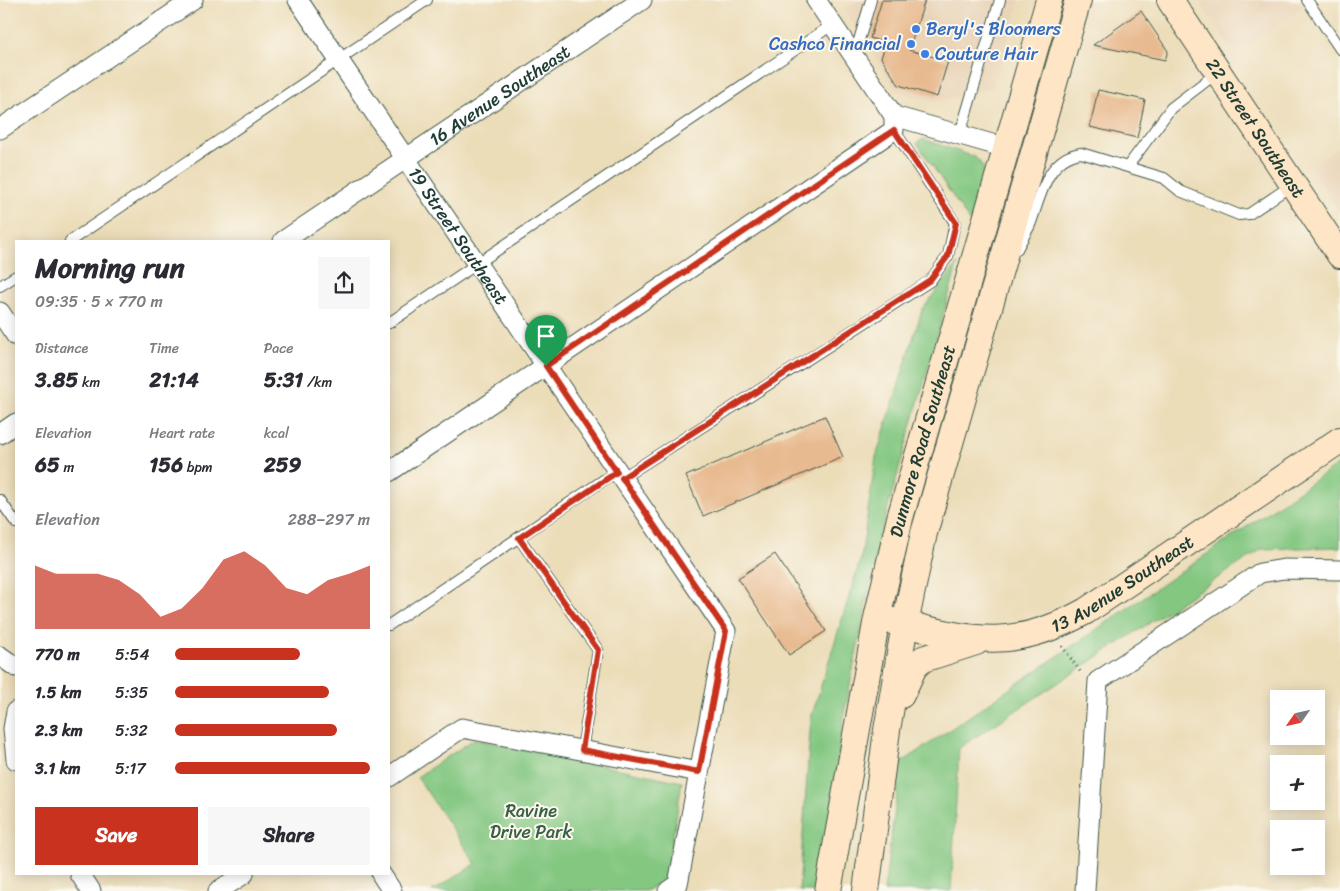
<!DOCTYPE html>
<meta charset="utf-8">
<style>
body{margin:0;font-family:Sriracha,sans-serif;background:#f7f7f7;color:#2b2b33;height:100vh;display:flex;flex-direction:column;font-size:19px;white-space:nowrap}
*{box-sizing:border-box;margin:0}
p{font-size:16px;color:#7c7c81}
.icon{flex:none;width:28px;height:28px;fill:none;stroke:currentColor;stroke-width:2;stroke-linecap:round;stroke-linejoin:round}
.map{position:relative;flex:1;overflow:hidden}
.drawer{position:absolute;left:15px;top:240px;width:375px;height:635px;display:flex;flex-direction:column;background:#fff;border-radius:0px;box-shadow:0 2px 12px #0003}
.drawer>*{flex:none}
.needle{width:32px;rotate:236deg}
.fabs{position:absolute;left:1270px;top:690px;display:grid;gap:10px}
.fabs a{display:grid;place-items:center;width:55px;height:55px;border-radius:0px;background:#fff;box-shadow:0 2px 12px #0003;font-size:25px}
.pin{position:absolute;display:grid;place-items:center;width:42px;height:42px;color:#fff;margin:-51px -21px;border-radius:50% 50% 50% 0;rotate:-45deg;box-shadow:0 0 5px #0007}
.pin .icon{rotate:45deg}
.round{display:grid;place-items:center;flex:none;width:52px;height:52px;border-radius:0px;background:#f7f7f7}
.headline{display:flex;align-items:center;justify-content:space-between;height:85px;padding:0 20px}
h1{font-size:28px;font-weight:800;line-height:38px}
.stats{display:grid;grid-template-columns:repeat(3,1fr);gap:8px;height:85px;padding:5px 20px}
.stats div{display:grid;align-content:center}
.stats b{font-size:21px;font-weight:800}
.stats small{font-size:14px;font-weight:400}
.stats p{font-size:14px}
.chart{height:140px;padding:10px 20px}
.chart p{display:flex;justify-content:space-between}
.chart svg{width:100%;height:90px;margin-top:5px;fill:#c8321e;opacity:.7}
.button{display:flex;gap:10px;margin-top:auto;padding:10px 20px}
.button a{flex:1;height:58px;border-radius:0px;background:#c8321e;color:#fff;font-size:20px;font-weight:800;line-height:58px;text-align:center}
.button a+a{background:#f7f7f7;color:#2b2b33}
ul{padding:0 20px;list-style:none;font-size:16px}
li{display:grid;grid-template-columns:80px 60px 1fr;align-items:center;height:38px}
li i{height:12px;border-radius:6px;background:#c8321e}
.map>svg:first-child{display:block}
</style>
<div class="map">
<svg width="1340" height="891" viewBox="0 0 1340 891">
<rect width="100%" height="100%" fill="#fbf7ec"/>
<filter id="ink" filterUnits="userSpaceOnUse"><feTurbulence type="fractalNoise" baseFrequency=".02" numOctaves="2"/><feDisplacementMap in="SourceGraphic" scale="10" xChannelSelector="R" yChannelSelector="G"/><feConvolveMatrix kernelMatrix="1 2 1 2 8 2 1 2 1" color-interpolation-filters="sRGB"/></filter>
<filter id="wash" filterUnits="userSpaceOnUse"><feTurbulence type="fractalNoise" baseFrequency=".0096" numOctaves="4" result="noise"/><feDisplacementMap in="SourceGraphic" scale="20" xChannelSelector="R" yChannelSelector="G"/><feGaussianBlur stdDeviation="1.12" result="paint"/><feColorMatrix in="noise" values="0 0 0 0 0 0 0 0 0 0 0 0 0 0 0 0 0 1.4 0 .05"/><feComposite in="paint" operator="in"/></filter>
<g filter="url(#wash)">
<rect width="100%" height="100%" fill="#ecddb9"/>
<!-- built -->
<g fill="#e9d4b8">
<path d="M 857,0 L 1020,0 L 994,87 L 935,102 L 898,91 L 844,9 Z"/>
<path d="M 1198,0 L 1297,0 L 1303,8 L 1235,54 Z"/>
<path d="M 1340,146 L 1340,211 L 1310,167 Z"/>
</g>
<!-- green -->
<g fill="#83c781" stroke="#51825a">
<path d="M 923,139 L 975,157 C 996,175 980,204 974,228 L 917,143 Z"/>
<path d="M 958,263 L 881,532 L 844,714 L 821,891 L 799,891 L 811,718 L 861,558 L 876,457 L 922,310 Z"/>
<path d="M 1340,463 L 1340,547 L 1262,549 L 959,748 L 951,891 L 884,891 L 901,763 Z"/>
<path d="M 474,739 L 682,782 L 666,878 L 646,891 L 432,891 L 476,864 L 417,777 Z"/>
</g>
<g id="blocks">
<!-- building -->
<g fill="#e8ba8f">
<path d="M 882,0 L 925,0 L 909,50 L 948,61 L 937,97 L 899,85 L 881,58 L 886,43 L 870,38 Z"/>
<path d="M 1141,11 L 1168,51 L 1165,60 L 1093,45 Z"/>
<path d="M 1098,90 L 1145,100 L 1137,138 L 1090,127 Z"/>
<path d="M 825,416 L 843,457 L 703,516 L 686,476 Z"/>
<path d="M 775,554 L 826,631 L 789,655 L 738,578 Z"/>
</g>
</g>
</g>
<g filter="url(#ink)">
<use href="#blocks" fill-opacity="0" stroke="#3e5548" stroke-width="1"/>
<g fill="none" stroke-linecap="round" stroke-linejoin="round">
<defs>
<g id="lane">
<path d="M 1307,0 L 1340,49"/>
<path d="M 854,57 L 871,0"/>
<path d="M 960,134 L 1000,0"/>
<path d="M 1128,166 L 1171,108 L 1218,72"/>
<path d="M 70,241 L 427,0"/>
<path d="M 1017,249 C 1021,241 1026,233 1030,225 C 1041,197 1046,158 1081,153 L 1164,178 L 1180,191 L 1239,215 L 1249,214 L 1292,185"/>
<path d="M 0,286 L 16,276"/>
<path d="M 389,323 L 832,25"/>
<path d="M 622,478 L 930,281 L 948,256 L 955,223 L 894,130"/>
<path d="M 0,500 L 16,523"/>
<path d="M 519,538 L 598,650 L 582,750"/>
<path d="M 389,625 L 617,471"/>
</g>
<g id="street">
<path id="s1" d="M 298,0 L 726,631 L 678,884 L 668,891"/>
<path d="M 816,0 L 894,116 L 1006,148"/>
<path d="M 0,129 L 193,0"/>
<path id="s2" d="M 283,241 L 642,0"/>
<path d="M 0,312 L 16,336"/>
<path d="M 0,434 L 16,423"/>
<path d="M 389,472 L 894,130 L 894,116"/>
<path d="M 0,656 L 16,667"/>
<path d="M 16,711 L 13,729 L 16,760"/>
<path d="M 389,777 L 462,728 L 699,772"/>
<path d="M 80,874 L 91,891"/>
<path d="M 381,874 L 392,891"/>
<path d="M 218,891 L 244,874"/>
<path d="M 1085,891 L 1098,681 L 1260,573 L 1284,569 L 1340,570"/>
</g>
<g id="secondary">
<path id="s3" d="M 1170,0 L 1340,255"/>
<path id="s4" d="M 888,620 C 968,639 1009,654 1086,611 L 1340,440"/>
<path d="M 901,695 L 914,667 L 923,659 L 976,642"/>
<path id="s5" d="M 828,891 L 877,618 L 900,518 L 1049,0"/>
<path d="M 866,891 L 887,730 L 905,624 L 924,533 L 1078,0"/>
</g>
</defs>
<!-- lane casing -->
<use href="#lane" stroke="#3e5548" stroke-width="12"/>
<!-- street casing -->
<use href="#street" stroke="#3e5548" stroke-width="21"/>
<!-- secondary casing -->
<use href="#secondary" stroke="#3e5548" stroke-width="28"/>
<!-- path -->
<path stroke="#3e5548" stroke-width="3" stroke-dasharray="1 4" stroke-linecap="butt" d="M 1062,646 L 1082,674"/>
<!-- lane -->
<use href="#lane" stroke="#fff" stroke-width="10"/>
<!-- street -->
<use href="#street" stroke="#fff" stroke-width="19"/>
<!-- secondary -->
<use href="#secondary" stroke="#fde5c5" stroke-width="26"/>
</g>
</g>
<g fill="none" stroke-linecap="round" stroke-linejoin="round" filter="url(#ink)">
<defs>
<path id="route" d="M 894,130 L 956,223 L 948,256 L 930,280 L 622,478 L 726,631 L 699,772 L 582,750 L 598,650 L 519,538 L 617,472 L 546,366 Z"/>
</defs>
<!-- route casing -->
<use href="#route" stroke="#fff" stroke-width="10"/>
<!-- route -->
<use href="#route" stroke="#c8321e" stroke-width="6"/>
</g>
<!-- markers -->
<g fill="#3f7fe0" stroke="#fbf7ec" stroke-width="2">
<circle cx="916" cy="29" r="5"/>
<circle cx="911" cy="44" r="5"/>
<circle cx="925" cy="54" r="5"/>
</g>
<g text-anchor="middle" dominant-baseline="central" stroke-width="4" stroke-linejoin="round" paint-order="stroke">
<!-- shop labels -->
<g font-size="18" fill="#366cbe" stroke="#fbf7ec" text-anchor="start">
<text x="926" y="29">Beryl's Bloomers</text>
<text x="901" y="44" text-anchor="end">Cashco Financial</text>
<text x="935" y="54">Couture Hair</text>
</g>
<!-- street labels -->
<g font-size="18" fill="#1f3d34" stroke="#fbf7ec">
<text stroke="none"><textPath href="#s2" startOffset="261">16 Avenue Southeast</textPath></text>
<text stroke="none"><textPath href="#s3" startOffset="154">22 Street Southeast</textPath></text>
<text stroke="none"><textPath href="#s1" startOffset="285">19 Street Southeast</textPath></text>
<text stroke="none"><textPath href="#s5" startOffset="460">Dunmore Road Southeast</textPath></text>
<text stroke="none"><textPath href="#s4" startOffset="250">13 Avenue Southeast</textPath></text>
</g>
<!-- park labels -->
<g font-size="18" fill="#386047" stroke="#fbf7ec">
<text x="531" y="811">Ravine<tspan x="531" dy="21">Drive Park</tspan></text>
</g>
</g>
</svg>
<div class="fabs">
<a><svg class="needle" viewBox="-14 -14 28 28"><path d="M0-13l5 13h-10z" fill="#e53935"/><path d="M0 13l5-13h-10z" fill="#7c7c81"/></svg></a>
<a>+</a>
<a>−</a>
</div>
<div class="pin" style="left:546px;top:366px;background:#1e9e55"><svg class="icon" aria-label="arrive" viewBox="0 0 24 24"><path d="M6 21V4h12l-3 4 3 4H6"/></svg></div>
<section class="drawer">
<div class="headline"><div><h1>Morning run</h1><p>09:35 · 5 × 770 m</p></div><a class="round"><svg class="icon" aria-label="share" viewBox="0 0 24 24"><path d="M12 15V3M7 8l5-5 5 5M5 13v7h14v-7"/></svg></a></div>
<div class="stats">
<div><p>Distance</p><b>3.85<small> km</small></b></div>
<div><p>Time</p><b>21:14</b></div>
<div><p>Pace</p><b>5:31<small> /km</small></b></div>
</div>
<div class="stats">
<div><p>Elevation</p><b>65<small> m</small></b></div>
<div><p>Heart rate</p><b>156<small> bpm</small></b></div>
<div><p>kcal</p><b>259</b></div>
</div>
<div class="chart"><p><span>Elevation</span>288–297 m</p>
<svg viewBox="0 0 160 44" preserveAspectRatio="none"><path d="M0 44V13L10 17L20 17L30 17L40 20L50 27L60 38L70 34L80 24L90 10L100 6L110 13L120 24L130 27L140 20L150 17L160 13V44z"/></svg>
</div>
<ul>
<li><b>770 m</b>5:54<i style="width:64%"></i></li>
<li><b>1.5 km</b>5:35<i style="width:79%"></i></li>
<li><b>2.3 km</b>5:32<i style="width:83%"></i></li>
<li><b>3.1 km</b>5:17<i style="width:100%"></i></li>
</ul>
<div class="button"><a>Save</a><a>Share</a></div>
</section>
</div>
